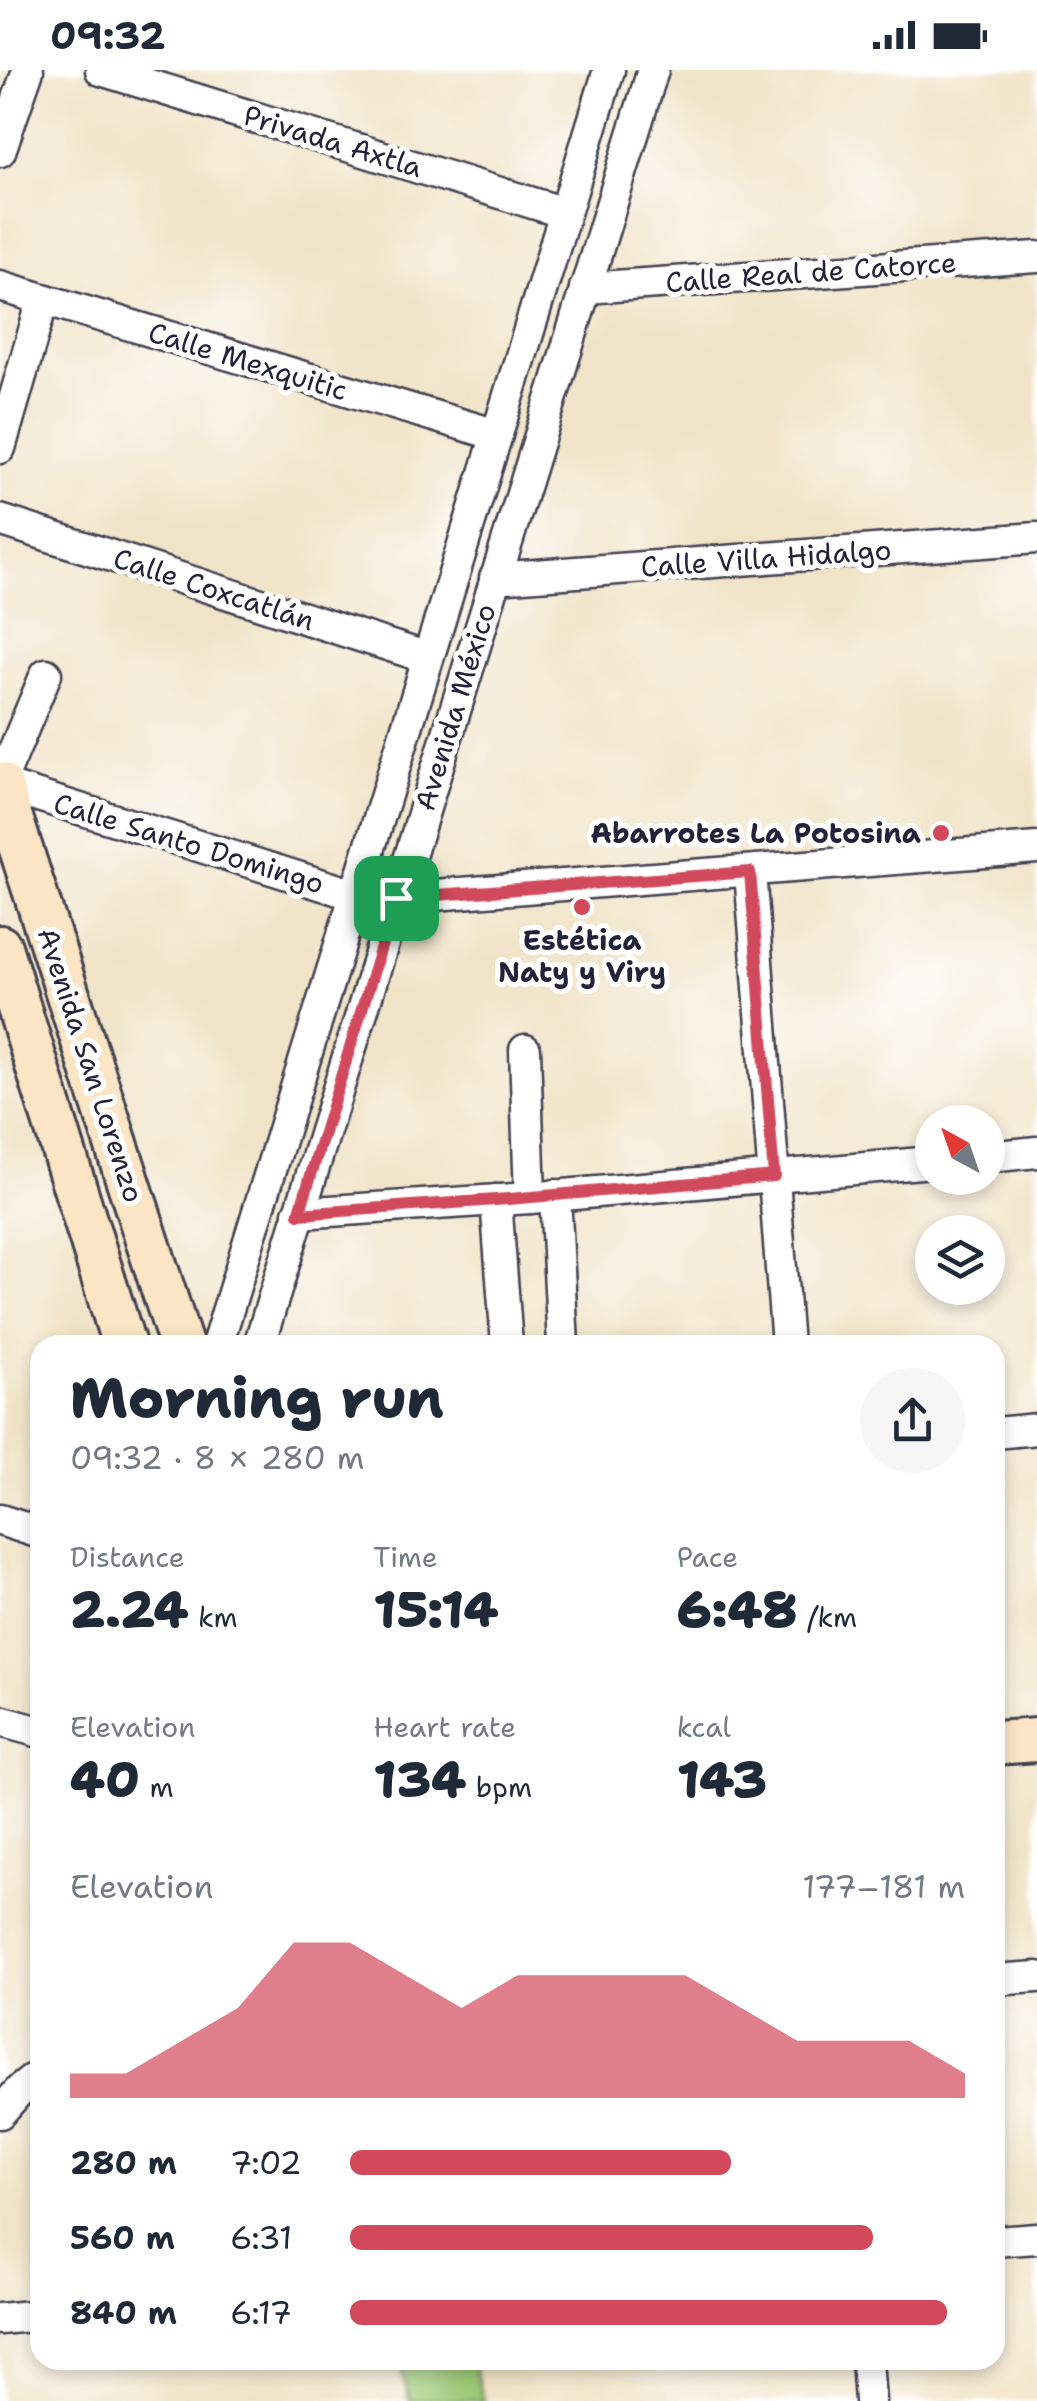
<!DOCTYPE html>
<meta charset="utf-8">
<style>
body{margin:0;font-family:"Shantell Sans",sans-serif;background:#f6f6f7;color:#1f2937;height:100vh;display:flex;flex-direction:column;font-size:38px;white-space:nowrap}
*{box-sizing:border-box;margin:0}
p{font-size:32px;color:#747a83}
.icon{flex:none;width:55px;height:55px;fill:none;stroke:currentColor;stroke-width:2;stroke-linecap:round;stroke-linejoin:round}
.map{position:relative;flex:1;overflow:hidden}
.details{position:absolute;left:30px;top:1265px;width:975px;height:1035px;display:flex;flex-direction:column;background:#fff;border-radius:30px;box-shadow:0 5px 15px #0003}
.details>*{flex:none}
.needle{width:65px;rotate:320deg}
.fabs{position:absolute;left:915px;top:1035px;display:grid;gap:20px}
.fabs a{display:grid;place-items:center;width:90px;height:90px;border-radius:50%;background:#fff;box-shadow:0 5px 15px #0003;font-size:50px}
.pin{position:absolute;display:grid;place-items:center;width:85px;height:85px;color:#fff;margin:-42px;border-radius:20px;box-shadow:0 5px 15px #0006}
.round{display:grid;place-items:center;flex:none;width:105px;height:105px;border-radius:52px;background:#f6f6f7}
.summary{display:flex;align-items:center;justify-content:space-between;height:170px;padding:0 40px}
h1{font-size:55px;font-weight:800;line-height:75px}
.metrics{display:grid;grid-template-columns:repeat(3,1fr);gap:15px;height:170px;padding:10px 40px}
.metrics div{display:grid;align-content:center}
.metrics b{font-size:50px;font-weight:800}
.metrics small{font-size:28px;font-weight:400}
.metrics p{font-size:28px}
.chart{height:280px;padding:20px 40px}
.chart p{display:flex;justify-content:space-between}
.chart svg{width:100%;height:180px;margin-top:10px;fill:#d1495b;opacity:.7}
ul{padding:0 40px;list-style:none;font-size:32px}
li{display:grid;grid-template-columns:160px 120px 1fr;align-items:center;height:75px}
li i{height:25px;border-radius:12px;background:#d1495b}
.status{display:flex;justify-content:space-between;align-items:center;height:70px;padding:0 50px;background:#fff;direction:ltr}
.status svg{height:28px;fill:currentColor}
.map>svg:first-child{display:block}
</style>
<div class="status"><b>09:32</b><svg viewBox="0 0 49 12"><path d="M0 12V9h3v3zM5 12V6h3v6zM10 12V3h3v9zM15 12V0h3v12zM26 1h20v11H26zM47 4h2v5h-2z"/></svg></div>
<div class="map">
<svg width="1037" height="2331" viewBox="0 0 1037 2331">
<rect width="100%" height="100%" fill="#fff"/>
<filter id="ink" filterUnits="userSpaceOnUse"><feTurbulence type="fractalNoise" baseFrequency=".01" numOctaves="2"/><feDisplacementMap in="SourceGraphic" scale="20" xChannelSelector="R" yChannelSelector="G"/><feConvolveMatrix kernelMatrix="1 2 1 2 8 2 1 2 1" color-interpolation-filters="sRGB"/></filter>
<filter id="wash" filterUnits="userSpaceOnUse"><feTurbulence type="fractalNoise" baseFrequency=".0048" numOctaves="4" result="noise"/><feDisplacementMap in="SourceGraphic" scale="40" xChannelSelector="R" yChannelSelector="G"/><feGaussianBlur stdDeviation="2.25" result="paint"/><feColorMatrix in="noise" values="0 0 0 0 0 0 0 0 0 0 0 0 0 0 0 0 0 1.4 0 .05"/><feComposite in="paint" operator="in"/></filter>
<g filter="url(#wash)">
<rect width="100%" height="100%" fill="#f1e3c7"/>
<!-- green -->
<path fill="#9bc774" stroke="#5e7458" stroke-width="2.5" d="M 432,2290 L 472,2290 L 484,2331 L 410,2331 L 401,2299 Z"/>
</g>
<g filter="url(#ink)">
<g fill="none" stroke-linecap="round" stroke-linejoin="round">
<defs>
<g id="street">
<path d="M 101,0 L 565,143"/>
<path d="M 0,81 L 28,0"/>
<path d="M 0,216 L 497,365"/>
<path d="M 585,218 L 1037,187"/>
<path d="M 0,378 L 43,230"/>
<path d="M 0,450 L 428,588"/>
<path d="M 495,508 L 1037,468"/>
<path d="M 0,714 L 355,825 L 396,828 L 1037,778"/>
<path d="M 0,714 L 46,604"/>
<path d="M 750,802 L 787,1275"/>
<path d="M 525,980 L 530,1128"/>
<path d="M 988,1087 L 1037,1082"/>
<path d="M 555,1125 L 563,1275"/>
<path d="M 496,1130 L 507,1275"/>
<path d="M 299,1143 L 530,1128 L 932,1092"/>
<path d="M 217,1275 L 609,0"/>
<path d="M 259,1275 L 653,0"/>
<path d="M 995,1363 L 1037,1359"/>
<path d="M 0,1450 L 40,1463"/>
<path d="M 0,1651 L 40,1662"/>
<path d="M 995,1910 L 1037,1907"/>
<path d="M 0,2043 L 20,2020 L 40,2004"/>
<path d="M 995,2171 L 1037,2168"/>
<path d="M 0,2249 L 40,2245"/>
<path d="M 867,2290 L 870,2331"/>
</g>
<g id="secondary">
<path d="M 0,714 L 181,1275"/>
<path d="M 0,877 L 124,1275"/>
<path d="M 995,1673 L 1037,1670"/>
</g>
</defs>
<!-- street casing -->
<use href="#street" stroke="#413f50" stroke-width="35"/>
<!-- secondary casing -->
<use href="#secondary" stroke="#413f50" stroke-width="48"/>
<!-- street -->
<use href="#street" stroke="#fff" stroke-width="30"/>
<!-- secondary -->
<use href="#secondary" stroke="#fce5c4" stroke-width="42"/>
</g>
</g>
<g fill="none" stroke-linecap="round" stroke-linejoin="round" filter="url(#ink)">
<defs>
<path id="route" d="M 750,802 L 774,1106 L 496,1130 L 299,1144 L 396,828 Z"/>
</defs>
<!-- route casing -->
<use href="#route" stroke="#fff" stroke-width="20"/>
<!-- route -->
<use href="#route" stroke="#d1495b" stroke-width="12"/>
</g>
<!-- markers -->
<g fill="#d1495b" stroke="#fff" stroke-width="4">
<circle cx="941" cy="763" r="10"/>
<circle cx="582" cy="837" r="10"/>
</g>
<g text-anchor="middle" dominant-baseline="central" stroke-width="10" stroke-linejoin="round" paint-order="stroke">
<!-- street labels -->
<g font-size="28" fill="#22223b" stroke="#fff">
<text transform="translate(333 71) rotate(17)">Privada Axtla</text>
<text transform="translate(811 202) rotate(-4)">Calle Real de Catorce</text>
<text transform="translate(248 291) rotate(17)">Calle Mexquitic</text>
<text transform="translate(766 488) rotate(-4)">Calle Villa Hidalgo</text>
<text transform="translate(214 519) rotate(18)">Calle Coxcatlán</text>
<text transform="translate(455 637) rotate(-73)">Avenida México</text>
<text transform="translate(189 773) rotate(17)">Calle Santo Domingo</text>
<text transform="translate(91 995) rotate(72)">Avenida San Lorenzo</text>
</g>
<!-- poi labels -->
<g font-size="28" font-weight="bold" fill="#22223b" stroke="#fff" text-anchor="end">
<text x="921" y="763">Abarrotes La Potosina</text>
<text x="582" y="870" text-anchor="middle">Estética<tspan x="582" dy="32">Naty y Viry</tspan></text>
</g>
</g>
</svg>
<div class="fabs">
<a><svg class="needle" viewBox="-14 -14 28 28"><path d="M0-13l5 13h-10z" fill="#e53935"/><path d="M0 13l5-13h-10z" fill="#747a83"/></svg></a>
<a><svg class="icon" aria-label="layers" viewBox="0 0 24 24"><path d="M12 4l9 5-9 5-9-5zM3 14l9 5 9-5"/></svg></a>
</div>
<div class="pin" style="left:396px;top:828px;background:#1e9e55"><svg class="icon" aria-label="arrive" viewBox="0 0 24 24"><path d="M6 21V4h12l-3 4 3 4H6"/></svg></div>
<section class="details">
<div class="summary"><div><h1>Morning run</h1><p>09:32 · 8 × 280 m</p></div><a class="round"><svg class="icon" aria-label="share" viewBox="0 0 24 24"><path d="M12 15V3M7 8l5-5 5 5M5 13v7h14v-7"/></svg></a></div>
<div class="metrics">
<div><p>Distance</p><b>2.24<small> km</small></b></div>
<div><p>Time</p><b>15:14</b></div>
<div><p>Pace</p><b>6:48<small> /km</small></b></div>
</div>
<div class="metrics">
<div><p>Elevation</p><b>40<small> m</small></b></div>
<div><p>Heart rate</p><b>134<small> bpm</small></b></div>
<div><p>kcal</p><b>143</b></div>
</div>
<div class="chart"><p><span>Elevation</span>177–181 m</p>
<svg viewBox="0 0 160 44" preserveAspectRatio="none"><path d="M0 44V38L10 38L20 30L30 22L40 6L50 6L60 14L70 22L80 14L90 14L100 14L110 14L120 22L130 30L140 30L150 30L160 38V44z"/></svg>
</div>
<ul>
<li><b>280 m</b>7:02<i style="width:62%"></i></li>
<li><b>560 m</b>6:31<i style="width:85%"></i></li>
<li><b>840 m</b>6:17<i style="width:97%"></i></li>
</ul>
</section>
</div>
